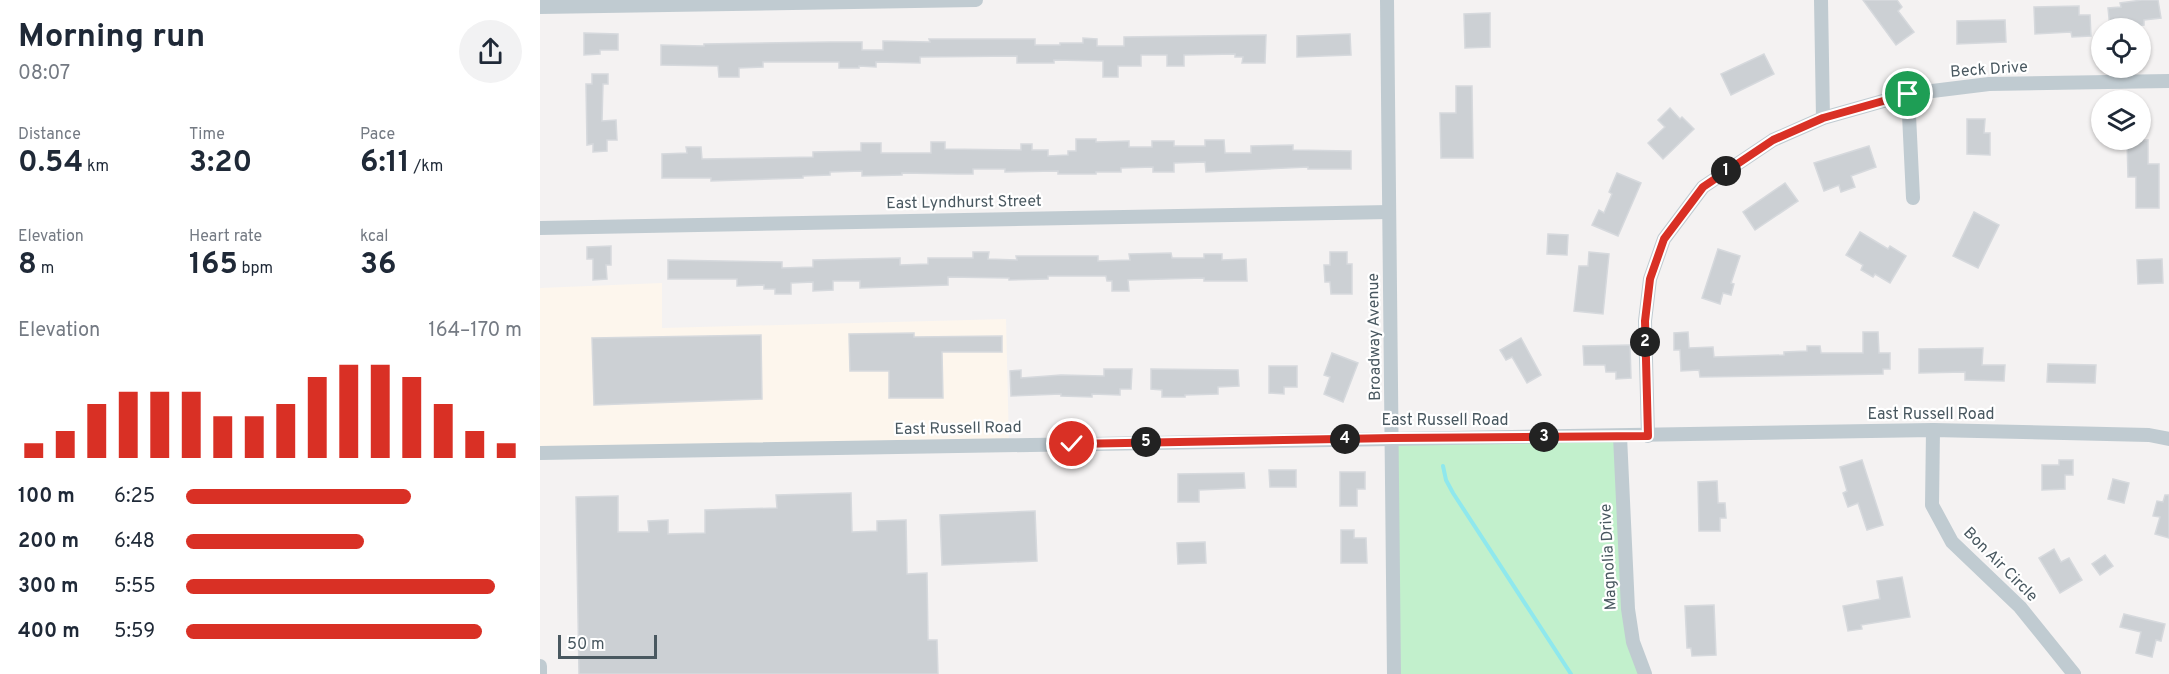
<!DOCTYPE html>
<meta charset="utf-8">
<style>
body{margin:0;font-family:Overpass,sans-serif;background:#f2f2f3;color:#1f2937;height:100vh;display:flex;flex-direction:column;font-size:22px;white-space:nowrap}
*{box-sizing:border-box;margin:0}
p{font-size:20px;color:#747a83}
.icon{flex:none;width:33px;height:33px;fill:none;stroke:currentColor;stroke-width:2;stroke-linecap:round;stroke-linejoin:round}
.map{position:relative;flex:1;overflow:hidden}
.sheet{display:flex;flex-direction:column;background:#fff;width:540px}
.sheet>*{flex:none}
.buttons{position:absolute;left:1551px;top:18px;display:grid;gap:12px}
.buttons a{display:grid;place-items:center;width:60px;height:60px;border-radius:50%;background:#fff;box-shadow:0 2px 4px #0004;font-size:30px}
.scale{position:absolute;left:18px;bottom:15px;width:99px;box-sizing:border-box;padding-left:6px;border:3px solid #495860;border-top:0;font-size:16px;line-height:21px;white-space:nowrap;color:#495860;-webkit-text-stroke:4px #fff;paint-order:stroke}
.pin{position:absolute;display:grid;place-items:center;width:51px;height:51px;color:#fff;margin:-26px;border:3px solid #fff;border-radius:50%;box-shadow:0 2px 6px #0007}
.km{position:absolute;width:30px;height:30px;margin:-15px;border-radius:50%;background:#222;color:#fff;font-size:16px;line-height:30px;text-align:center}
.round{display:grid;place-items:center;flex:none;width:63px;height:63px;border-radius:32px;background:#f2f2f3}
.overview{display:flex;align-items:center;justify-content:space-between;height:102px;padding:0 18px}
h1{font-size:33px;font-weight:700;line-height:45px}
.figures{display:grid;grid-template-columns:repeat(3,1fr);gap:9px;height:102px;padding:6px 18px}
.figures div{display:grid;align-content:center}
.figures b{font-size:30px;font-weight:700}
.figures small{font-size:16px;font-weight:400}
.figures p{font-size:16px}
.chart{height:168px;padding:12px 18px}
.chart p{display:flex;justify-content:space-between}
.chart svg{width:100%;height:108px;margin-top:6px;stroke:#d93025;stroke-width:6}
ul{padding:0 18px;list-style:none;font-size:20px}
li{display:grid;grid-template-columns:96px 72px 1fr;align-items:center;height:45px}
li i{height:15px;border-radius:8px;background:#d93025}
main{display:flex;flex:1;min-height:0}
.map>svg:first-child{display:block}
</style>
<main>
<section class="sheet">
<div class="overview"><div><h1>Morning run</h1><p>08:07</p></div><a class="round"><svg class="icon" aria-label="share" viewBox="0 0 24 24"><path d="M12 15V3M7 8l5-5 5 5M5 13v7h14v-7"/></svg></a></div>
<div class="figures">
<div><p>Distance</p><b>0.54<small> km</small></b></div>
<div><p>Time</p><b>3:20</b></div>
<div><p>Pace</p><b>6:11<small> /km</small></b></div>
</div>
<div class="figures">
<div><p>Elevation</p><b>8<small> m</small></b></div>
<div><p>Heart rate</p><b>165<small> bpm</small></b></div>
<div><p>kcal</p><b>36</b></div>
</div>
<div class="chart"><p><span>Elevation</span>164–170 m</p>
<svg viewBox="0 0 160 44" preserveAspectRatio="none"><path d="M5 44V38M15 44V33M25 44V22M35 44V17M45 44V17M55 44V17M65 44V27M75 44V27M85 44V22M95 44V11M105 44V6M115 44V6M125 44V11M135 44V22M145 44V33M155 44V38"/></svg>
</div>
<ul>
<li><b>100 m</b>6:25<i style="width:67%"></i></li>
<li><b>200 m</b>6:48<i style="width:53%"></i></li>
<li><b>300 m</b>5:55<i style="width:92%"></i></li>
<li><b>400 m</b>5:59<i style="width:88%"></i></li>
</ul>
</section>
<div class="map">
<svg width="1629" height="674" viewBox="0 0 1629 674">
<rect width="100%" height="100%" fill="#f4f2f2"/>
<!-- commercial -->
<path fill="#fdf6ed" d="M 122,283 L 122,328 L 466,319 L 469,445 L 0,453 L 0,288 Z"/>
<!-- green -->
<path fill="#c2f0cc" d="M 1080,436 L 1088,609 L 1105,674 L 854,674 L 853,438 Z"/>
<g fill="none" stroke-linecap="round" stroke-linejoin="round">
<!-- stream -->
<path stroke="#8fe8ed" stroke-width="4" d="M 903,466 L 906,480 L 913,493 L 1031,674"/>
</g>
<!-- building -->
<g fill="#ccd0d4" stroke="#d6d9dd" stroke-width="1.5">
<path d="M 1323,0 L 1357,0 L 1362,7 L 1358,11 L 1374,32 L 1356,45 Z"/>
<path d="M 1602,0 L 1618,0 L 1621,18 L 1604,20 L 1604,25 L 1570,28 L 1568,8 L 1581,7 L 1580,3 Z"/>
<path d="M 1539,6 L 1539,15 L 1550,15 L 1551,36 L 1532,37 L 1531,32 L 1495,34 L 1494,7 Z"/>
<path d="M 950,13 L 950,47 L 925,48 L 924,14 Z"/>
<path d="M 1465,20 L 1466,42 L 1417,44 L 1417,21 Z"/>
<path d="M 44,33 L 78,34 L 78,50 L 60,50 L 60,54 L 44,55 Z"/>
<path d="M 810,34 L 811,55 L 757,57 L 757,36 Z"/>
<path d="M 726,35 L 725,63 L 702,63 L 703,57 L 695,57 L 695,54 L 644,55 L 644,66 L 627,66 L 627,55 L 601,55 L 601,66 L 578,66 L 578,77 L 563,77 L 563,61 L 514,60 L 514,63 L 477,63 L 477,56 L 380,57 L 380,63 L 336,62 L 336,67 L 319,66 L 319,68 L 299,68 L 299,62 L 223,62 L 223,67 L 199,68 L 199,77 L 179,77 L 178,66 L 121,65 L 121,45 L 164,46 L 164,44 L 291,42 L 322,42 L 322,50 L 343,50 L 343,41 L 390,42 L 389,39 L 495,39 L 495,45 L 520,45 L 520,43 L 543,43 L 543,38 L 557,39 L 557,46 L 584,46 L 584,37 Z"/>
<path d="M 1224,54 L 1234,74 L 1191,95 L 1181,74 Z"/>
<path d="M 52,74 L 68,74 L 68,84 L 63,84 L 62,121 L 76,120 L 77,140 L 67,140 L 67,151 L 53,152 L 53,144 L 47,145 L 46,84 L 52,84 Z"/>
<path d="M 916,86 L 932,86 L 933,158 L 901,158 L 900,113 L 916,113 Z"/>
<path d="M 1130,108 L 1140,119 L 1142,117 L 1154,129 L 1123,159 L 1108,143 L 1125,127 L 1118,120 Z"/>
<path d="M 1427,119 L 1445,119 L 1444,133 L 1450,133 L 1450,155 L 1427,154 Z"/>
<path d="M 536,139 L 556,139 L 556,142 L 589,141 L 589,147 L 612,147 L 612,141 L 634,141 L 634,146 L 665,146 L 665,140 L 684,140 L 685,153 L 711,153 L 711,146 L 753,145 L 753,150 L 811,151 L 811,169 L 768,169 L 768,167 L 666,172 L 665,162 L 634,163 L 634,172 L 613,172 L 613,167 L 581,168 L 581,172 L 556,172 L 556,174 L 518,174 L 518,171 L 465,172 L 465,169 L 433,169 L 433,174 L 418,174 L 362,173 L 362,175 L 322,176 L 322,171 L 290,172 L 290,175 L 263,176 L 263,178 L 171,181 L 171,178 L 122,178 L 122,154 L 147,153 L 146,147 L 161,147 L 162,159 L 273,157 L 273,152 L 321,151 L 321,143 L 341,143 L 341,153 L 391,153 L 391,142 L 405,142 L 405,149 L 481,150 L 481,144 L 492,144 L 492,150 L 508,150 L 508,156 L 528,155 L 528,151 L 536,151 Z"/>
<path d="M 1587,140 L 1608,140 L 1608,164 L 1619,164 L 1619,208 L 1596,208 L 1596,177 L 1588,177 Z"/>
<path d="M 1329,146 L 1336,167 L 1311,176 L 1315,187 L 1301,192 L 1299,185 L 1284,191 L 1274,163 Z"/>
<path d="M 1077,173 L 1101,183 L 1078,236 L 1052,225 L 1059,210 L 1064,213 L 1072,194 L 1069,192 Z"/>
<path d="M 1245,183 L 1258,201 L 1215,230 L 1203,212 Z"/>
<path d="M 1434,212 L 1459,225 L 1438,268 L 1413,256 Z"/>
<path d="M 1320,232 L 1348,249 L 1350,246 L 1366,256 L 1350,283 L 1335,274 L 1333,277 L 1321,270 L 1323,265 L 1306,255 Z"/>
<path d="M 1008,234 L 1028,235 L 1027,255 L 1007,254 Z"/>
<path d="M 71,246 L 71,265 L 66,265 L 67,279 L 53,280 L 53,259 L 47,259 L 47,247 Z"/>
<path d="M 1178,249 L 1200,256 L 1191,283 L 1194,284 L 1191,295 L 1183,293 L 1180,304 L 1162,298 Z"/>
<path d="M 433,252 L 449,252 L 448,259 L 477,260 L 476,256 L 558,256 L 558,261 L 590,260 L 589,254 L 631,253 L 632,258 L 664,258 L 664,254 L 682,254 L 682,260 L 706,259 L 707,281 L 664,281 L 664,278 L 588,280 L 589,291 L 572,291 L 572,281 L 567,281 L 566,276 L 508,276 L 508,279 L 469,280 L 469,278 L 408,277 L 408,285 L 320,288 L 320,281 L 293,281 L 293,290 L 273,291 L 273,282 L 251,283 L 251,294 L 235,294 L 235,289 L 224,289 L 224,285 L 197,286 L 197,279 L 128,279 L 128,260 L 242,262 L 242,268 L 273,267 L 273,260 L 360,258 L 360,265 L 388,264 L 388,258 L 433,258 Z"/>
<path d="M 790,252 L 807,252 L 807,264 L 812,264 L 812,294 L 791,294 L 790,282 L 785,282 L 784,265 L 790,265 Z"/>
<path d="M 1049,252 L 1069,254 L 1063,314 L 1034,311 L 1039,266 L 1048,266 Z"/>
<path d="M 1622,259 L 1623,283 L 1598,284 L 1597,260 Z"/>
<path d="M 1148,332 L 1149,348 L 1173,347 L 1174,357 L 1244,355 L 1244,352 L 1267,351 L 1267,346 L 1280,346 L 1281,353 L 1323,353 L 1323,332 L 1338,332 L 1339,353 L 1350,353 L 1350,369 L 1343,369 L 1343,374 L 1160,377 L 1159,370 L 1141,371 L 1140,350 L 1134,350 L 1134,333 Z"/>
<path d="M 374,333 L 374,337 L 462,336 L 462,352 L 402,352 L 403,398 L 349,398 L 349,371 L 310,371 L 309,334 Z"/>
<path d="M 221,335 L 222,399 L 54,405 L 52,338 Z"/>
<path d="M 981,338 L 1001,375 L 987,383 L 972,357 L 966,360 L 960,350 Z"/>
<path d="M 1090,345 L 1091,378 L 1076,379 L 1076,372 L 1066,372 L 1065,365 L 1044,365 L 1043,346 Z"/>
<path d="M 1443,348 L 1442,365 L 1465,365 L 1464,381 L 1425,380 L 1425,372 L 1379,373 L 1379,349 Z"/>
<path d="M 792,353 L 818,363 L 803,402 L 784,394 L 790,377 L 784,375 Z"/>
<path d="M 1508,364 L 1556,365 L 1555,383 L 1507,382 Z"/>
<path d="M 729,366 L 757,366 L 757,387 L 744,387 L 744,394 L 729,393 Z"/>
<path d="M 564,369 L 592,369 L 591,389 L 580,389 L 580,395 L 552,394 L 552,397 L 521,396 L 521,394 L 471,396 L 470,371 L 481,370 L 481,378 L 521,375 L 564,376 Z"/>
<path d="M 611,369 L 698,370 L 699,386 L 678,387 L 678,394 L 645,395 L 645,397 L 622,397 L 622,390 L 611,389 Z"/>
<path d="M 1322,460 L 1343,525 L 1327,530 L 1318,503 L 1308,507 L 1303,493 L 1307,491 L 1300,467 Z"/>
<path d="M 1519,460 L 1533,460 L 1533,475 L 1525,475 L 1525,489 L 1502,490 L 1502,465 L 1519,465 Z"/>
<path d="M 729,470 L 756,470 L 756,487 L 730,487 Z"/>
<path d="M 800,472 L 825,472 L 825,489 L 817,489 L 817,506 L 800,506 Z"/>
<path d="M 704,473 L 705,488 L 659,490 L 659,502 L 638,502 L 638,474 Z"/>
<path d="M 1573,479 L 1589,483 L 1584,503 L 1568,499 Z"/>
<path d="M 1177,481 L 1178,503 L 1185,503 L 1186,518 L 1180,518 L 1180,531 L 1159,531 L 1158,482 Z"/>
<path d="M 311,493 L 312,532 L 337,531 L 337,521 L 366,520 L 367,574 L 387,573 L 388,640 L 397,640 L 398,674 L 39,674 L 36,497 L 78,496 L 78,532 L 109,532 L 108,521 L 128,520 L 128,534 L 165,533 L 165,510 L 237,508 L 236,495 Z"/>
<path d="M 1625,495 L 1629,495 L 1629,538 L 1615,534 L 1620,517 L 1613,516 L 1617,501 L 1623,502 Z"/>
<path d="M 495,511 L 497,561 L 402,565 L 400,515 Z"/>
<path d="M 801,530 L 814,530 L 814,538 L 826,538 L 827,563 L 801,563 Z"/>
<path d="M 665,542 L 666,563 L 638,564 L 637,543 Z"/>
<path d="M 1514,549 L 1521,562 L 1529,558 L 1542,580 L 1520,593 L 1499,558 Z"/>
<path d="M 1565,555 L 1573,566 L 1560,575 L 1552,564 Z"/>
<path d="M 1362,577 L 1370,617 L 1321,625 L 1322,629 L 1308,631 L 1303,606 L 1340,599 L 1337,581 Z"/>
<path d="M 1174,605 L 1176,655 L 1152,656 L 1151,648 L 1147,648 L 1145,606 Z"/>
<path d="M 1584,614 L 1625,624 L 1621,641 L 1616,640 L 1612,657 L 1596,653 L 1601,632 L 1580,627 Z"/>
</g>
<g fill="none" stroke-linecap="round" stroke-linejoin="round">
<!-- street -->
<g stroke="#c0cbd1" stroke-width="14">
<path d="M 847,0 L 854,674"/>
<path d="M 1281,0 L 1283,118"/>
<path d="M 0,7 L 436,0"/>
<path d="M 1368,94 L 1373,198"/>
<path d="M 0,228 L 849,212"/>
<path d="M 1393,430 L 1392,505 L 1412,542 L 1480,607 L 1534,674"/>
<path d="M 1080,436 L 1088,609 L 1093,642 L 1105,674"/>
<path d="M 1108,436 L 1105,321 L 1110,279 L 1124,239 L 1163,187 L 1233,140 L 1283,118 L 1368,94 L 1449,84 L 1629,81"/>
<path d="M 0,453 L 1393,430 L 1609,435 L 1629,439"/>
<path d="M 0,666 L 0,674"/>
</g>
</g>
<g fill="none" stroke-linecap="round" stroke-linejoin="round">
<defs>
<path id="route" d="M 532,444 L 853,438 L 1108,436 L 1105,321 L 1110,279 L 1124,239 L 1163,187 L 1233,140 L 1283,118 L 1368,94"/>
</defs>
<!-- route casing -->
<use href="#route" stroke="#fff" stroke-width="12"/>
<!-- route -->
<use href="#route" stroke="#d93025" stroke-width="8"/>
</g>
<g text-anchor="middle" dominant-baseline="central" stroke-width="4.5" stroke-linejoin="round" paint-order="stroke">
<!-- street labels -->
<g font-size="16" fill="#495860" stroke="#fff">
<text transform="translate(1449 70) rotate(-4)">Beck Drive</text>
<text transform="translate(424 203) rotate(-1)">East Lyndhurst Street</text>
<text transform="translate(835 337) rotate(-91)">Broadway Avenue</text>
<text x="1391" y="415">East Russell Road</text>
<text x="905" y="421">East Russell Road</text>
<text transform="translate(418 429) rotate(-1)">East Russell Road</text>
<text transform="translate(1069 557) rotate(-93)">Magnolia Drive</text>
<text transform="translate(1460 565) rotate(45)">Bon Air Circle</text>
</g>
</g>
</svg>
<div class="buttons">
<a><svg class="icon" aria-label="locate" viewBox="0 0 24 24"><circle cx="12" cy="12" r="6"/><path d="M12 2v4M12 18v4M2 12h4M18 12h4"/></svg></a>
<a><svg class="icon" aria-label="layers" viewBox="0 0 24 24"><path d="M12 4l9 5-9 5-9-5zM3 14l9 5 9-5"/></svg></a>
</div>
<div class="scale">50 m</div>
<div class="pin" style="left:1368px;top:94px;background:#1e9e55"><svg class="icon" aria-label="arrive" viewBox="0 0 24 24"><path d="M6 21V4h12l-3 4 3 4H6"/></svg></div>
<div class="pin" style="left:532px;top:444px;background:#d93025"><svg class="icon" aria-label="check" viewBox="0 0 24 24"><path d="M5 12l5 5 9-10"/></svg></div>
<b class="km" style="left:1186px;top:171px">1</b>
<b class="km" style="left:1105px;top:342px">2</b>
<b class="km" style="left:1004px;top:437px">3</b>
<b class="km" style="left:805px;top:439px">4</b>
<b class="km" style="left:606px;top:442px">5</b>
</div>
</main>
